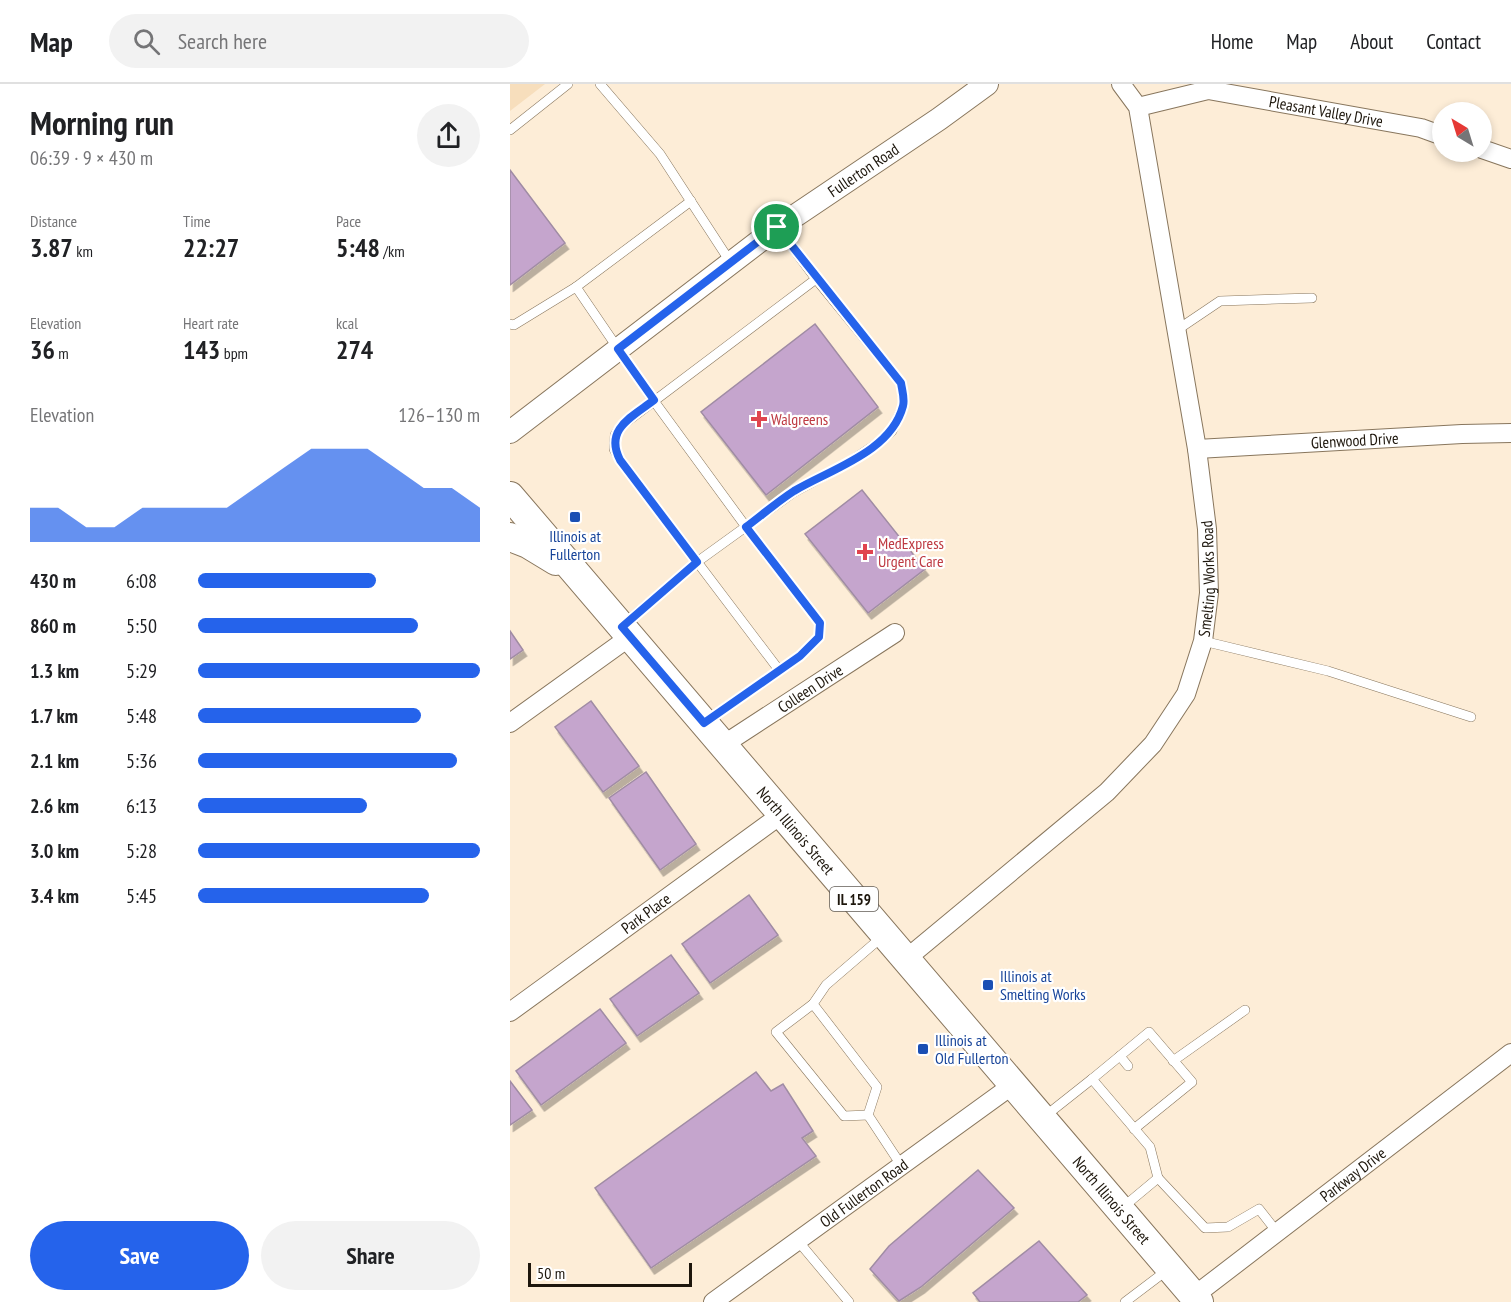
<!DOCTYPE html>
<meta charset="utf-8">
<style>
body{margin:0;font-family:"PT Sans Narrow",sans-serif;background:#f2f2f2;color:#202124;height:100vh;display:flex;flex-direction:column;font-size:22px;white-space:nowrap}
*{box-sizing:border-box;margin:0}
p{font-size:20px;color:#757577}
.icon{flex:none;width:33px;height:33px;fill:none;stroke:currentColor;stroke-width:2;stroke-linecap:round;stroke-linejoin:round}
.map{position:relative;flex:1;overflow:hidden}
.details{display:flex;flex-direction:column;background:#fff;width:510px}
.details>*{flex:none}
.needle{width:39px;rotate:322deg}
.fabs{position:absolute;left:922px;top:18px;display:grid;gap:12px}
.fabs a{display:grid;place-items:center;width:60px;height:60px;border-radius:50%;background:#fff;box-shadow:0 3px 9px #0003;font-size:30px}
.scale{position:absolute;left:18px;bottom:15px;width:164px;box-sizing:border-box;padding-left:6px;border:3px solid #1d160c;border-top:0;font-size:16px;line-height:21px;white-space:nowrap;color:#1d160c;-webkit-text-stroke:4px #fff;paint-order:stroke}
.pin{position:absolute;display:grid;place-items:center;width:51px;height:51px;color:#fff;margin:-26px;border:3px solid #fff;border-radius:50%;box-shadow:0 2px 6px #0007}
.round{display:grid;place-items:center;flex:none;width:63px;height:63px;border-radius:32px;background:#f2f2f2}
.summary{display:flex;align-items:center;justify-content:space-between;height:102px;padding:0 30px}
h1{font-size:33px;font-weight:700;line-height:45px}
.metrics{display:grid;grid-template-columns:repeat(3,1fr);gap:9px;height:102px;padding:6px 30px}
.metrics div{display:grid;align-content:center}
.metrics b{font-size:26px;font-weight:700}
.metrics small{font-size:16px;font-weight:400}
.metrics p{font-size:16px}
.chart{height:168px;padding:12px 30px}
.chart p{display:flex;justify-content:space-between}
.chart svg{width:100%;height:108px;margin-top:6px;fill:#2563eb;opacity:.7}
.primary-button{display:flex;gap:12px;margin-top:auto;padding:12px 30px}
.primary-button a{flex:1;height:69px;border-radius:36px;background:#2563eb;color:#fff;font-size:24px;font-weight:700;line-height:69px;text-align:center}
.primary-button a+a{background:#f2f2f2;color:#202124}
ul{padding:0 30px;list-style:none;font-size:20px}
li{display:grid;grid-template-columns:96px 72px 1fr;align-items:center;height:45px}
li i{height:15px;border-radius:8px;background:#2563eb}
header{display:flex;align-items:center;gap:36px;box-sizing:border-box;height:84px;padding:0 30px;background:#fff;border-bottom:2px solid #e0e0e0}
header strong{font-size:28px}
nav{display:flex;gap:33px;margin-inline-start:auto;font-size:21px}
.search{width:420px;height:54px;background:#f2f2f2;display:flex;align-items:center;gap:15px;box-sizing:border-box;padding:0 21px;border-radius:33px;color:#757577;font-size:22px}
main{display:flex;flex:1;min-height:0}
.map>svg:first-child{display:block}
</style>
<header>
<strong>Map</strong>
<div class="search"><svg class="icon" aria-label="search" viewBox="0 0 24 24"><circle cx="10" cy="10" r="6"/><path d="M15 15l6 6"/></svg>Search here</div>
<nav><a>Home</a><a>Map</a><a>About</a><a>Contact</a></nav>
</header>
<main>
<section class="details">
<div class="summary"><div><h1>Morning run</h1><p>06:39 · 9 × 430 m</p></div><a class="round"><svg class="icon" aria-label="share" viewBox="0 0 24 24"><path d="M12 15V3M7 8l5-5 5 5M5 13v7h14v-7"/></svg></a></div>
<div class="metrics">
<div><p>Distance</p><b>3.87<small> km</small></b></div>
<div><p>Time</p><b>22:27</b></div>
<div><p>Pace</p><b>5:48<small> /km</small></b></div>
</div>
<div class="metrics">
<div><p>Elevation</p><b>36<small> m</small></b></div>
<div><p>Heart rate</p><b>143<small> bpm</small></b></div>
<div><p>kcal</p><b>274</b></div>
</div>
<div class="chart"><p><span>Elevation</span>126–130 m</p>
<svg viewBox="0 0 160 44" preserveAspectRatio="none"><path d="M0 44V30L10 30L20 38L30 38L40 30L50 30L60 30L70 30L80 22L90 14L100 6L110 6L120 6L130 14L140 22L150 22L160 30V44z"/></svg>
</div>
<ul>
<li><b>430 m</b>6:08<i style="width:63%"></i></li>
<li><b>860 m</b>5:50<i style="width:78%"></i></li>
<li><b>1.3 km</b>5:29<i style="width:100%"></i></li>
<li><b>1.7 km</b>5:48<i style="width:79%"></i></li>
<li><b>2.1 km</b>5:36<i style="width:92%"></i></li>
<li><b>2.6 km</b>6:13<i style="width:60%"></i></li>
<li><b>3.0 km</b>5:28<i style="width:100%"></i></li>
<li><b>3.4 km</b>5:45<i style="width:82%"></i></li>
</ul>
<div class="primary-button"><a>Save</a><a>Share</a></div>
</section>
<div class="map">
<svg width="1001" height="1218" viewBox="0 0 1001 1218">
<defs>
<filter id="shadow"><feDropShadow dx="3.5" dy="6" stdDeviation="0" flood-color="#0004"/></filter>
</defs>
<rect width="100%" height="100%" fill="#fdedd7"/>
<!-- built -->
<path fill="#f7debc" d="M 0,0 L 35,0 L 0,27 Z"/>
<!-- building -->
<g fill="#c5a5cd" stroke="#a08ca4" stroke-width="1.5" filter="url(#shadow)">
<path d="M 0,86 L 55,159 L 0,201 Z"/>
<path d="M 305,240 L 368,323 L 256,411 L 191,328 Z"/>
<path d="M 352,406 L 415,485 L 358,529 L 295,450 Z"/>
<path d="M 0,547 L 13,566 L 0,575 Z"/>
<path d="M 81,617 L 129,682 L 93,708 L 45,643 Z"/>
<path d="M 136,688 L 186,760 L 150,786 L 99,714 Z"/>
<path d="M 239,811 L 268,851 L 200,899 L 172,860 Z"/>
<path d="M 161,871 L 189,909 L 127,952 L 100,915 Z"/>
<path d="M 90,925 L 116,959 L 31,1021 L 6,987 Z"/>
<path d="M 246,988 L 261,1007 L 273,1000 L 303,1047 L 292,1054 L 306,1072 L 141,1184 L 85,1104 Z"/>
<path d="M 0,997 L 22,1026 L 0,1041 Z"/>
<path d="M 468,1086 L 504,1124 L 411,1203 L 389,1217 L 360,1185 L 379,1162 Z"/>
<path d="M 529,1157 L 577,1211 L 568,1218 L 470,1218 L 463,1209 Z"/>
</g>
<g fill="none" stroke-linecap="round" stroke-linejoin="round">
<defs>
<g id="service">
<path d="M 90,0 L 150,70 L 221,179"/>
<path d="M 0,46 L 58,0"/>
<path d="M 268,144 L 306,195"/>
<path d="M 66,203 L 181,117"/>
<path d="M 0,240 L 4,241 L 66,203 L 141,313 L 253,466 L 310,539 L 309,553 L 290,572 L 197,636"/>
<path d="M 667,246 L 710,217 L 802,214"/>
<path d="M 113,541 L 187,478 L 284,408 L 338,379 L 368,359 L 382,347 L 394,320 L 391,299 L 306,195 L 111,342 L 105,351 L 104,365 L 110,376 L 269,586"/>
<path d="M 693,557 L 818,587 L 961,633"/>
<path d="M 373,852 L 316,901 L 303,920 L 367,1003 L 358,1031 L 391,1081"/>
<path d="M 303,920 L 266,948 L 334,1032 L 358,1031"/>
<path d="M 610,972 L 618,982"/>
<path d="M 663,977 L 735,926"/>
<path d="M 582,995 L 639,948 L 682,998 L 624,1045"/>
<path d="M 534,1033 L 582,995 L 640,1063 L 648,1094 L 612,1124"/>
<path d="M 648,1094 L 695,1144 L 718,1143 L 749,1125 L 767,1148"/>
<path d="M 288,1157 L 339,1218"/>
<path d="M 615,1218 L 656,1187"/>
</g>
<g id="minor">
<path id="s1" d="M 628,23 L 698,6 L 911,44 L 933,52"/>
<path d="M 972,65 L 1001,75"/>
<path id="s2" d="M 687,365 L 952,350 L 1001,349"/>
<path d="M 0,639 L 121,552"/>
<path id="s3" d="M 213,661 L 385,549"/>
<path id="s4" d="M 396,875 L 597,708 L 643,660 L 676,610 L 693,557 L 699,509 L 697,445 L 687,365 L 628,23 L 611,0"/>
<path id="s5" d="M 0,928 L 272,730"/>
<path id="s6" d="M 684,1212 L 1001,969"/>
<path id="s7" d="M 203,1218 L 504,1000"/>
</g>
<g id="tertiary">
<path id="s8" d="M 0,348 L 264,146 L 429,35 L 477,0"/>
</g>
<g id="primary">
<path id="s9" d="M 0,412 L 689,1218"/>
<path d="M 0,453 L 18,460 L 46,477"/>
</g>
</defs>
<!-- service casing -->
<use href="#service" stroke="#88765d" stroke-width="10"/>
<!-- minor casing -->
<use href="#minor" stroke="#88765d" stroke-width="20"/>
<!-- tertiary casing -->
<use href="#tertiary" stroke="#88765d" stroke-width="24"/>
<!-- primary casing -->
<use href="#primary" stroke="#88765d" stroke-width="30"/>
<!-- service -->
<use href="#service" stroke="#fff" stroke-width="9"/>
<!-- minor -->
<use href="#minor" stroke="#fff" stroke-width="18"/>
<!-- tertiary -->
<use href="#tertiary" stroke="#fff" stroke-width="22"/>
<!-- primary -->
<use href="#primary" stroke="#fff" stroke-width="28"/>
</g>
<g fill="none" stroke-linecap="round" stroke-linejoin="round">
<defs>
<path id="route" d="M 267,143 L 391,299 C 392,306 395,315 393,322 C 381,368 321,385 284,407 C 267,418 252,431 236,443 L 310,539 L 309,553 L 290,572 L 194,639 L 112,543 L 187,478 L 110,376 C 94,345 122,333 144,316 L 108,265 Z"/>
</defs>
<!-- route casing -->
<use href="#route" stroke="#fff" stroke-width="12"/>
<!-- route -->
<use href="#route" stroke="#2563eb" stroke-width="8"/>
</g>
<!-- markers -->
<g fill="#e0444e" stroke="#fff" stroke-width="2">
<path d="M246 326h6v6h6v6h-6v6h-6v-6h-6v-6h6z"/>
<path d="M352 459h6v6h6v6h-6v6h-6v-6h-6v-6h6z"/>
</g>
<g fill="#1a4fb4" stroke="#fff" stroke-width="2">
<rect x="59" y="427" width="12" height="12" rx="3"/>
<rect x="472" y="895" width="12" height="12" rx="3"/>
<rect x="407" y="959" width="12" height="12" rx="3"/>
</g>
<g text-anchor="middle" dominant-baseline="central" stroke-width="4.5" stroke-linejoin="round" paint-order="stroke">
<!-- shield labels -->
<rect fill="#fff" stroke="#615c55" stroke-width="1.5" x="320" y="803" width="48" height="24" rx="4.5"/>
<g font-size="15" font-weight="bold" fill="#1d160c">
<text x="344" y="815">IL 159</text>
</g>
<!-- street labels -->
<g font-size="16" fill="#1d160c" stroke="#fff">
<text stroke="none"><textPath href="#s1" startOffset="192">Pleasant Valley Drive</textPath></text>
<text stroke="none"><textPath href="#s8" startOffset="440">Fullerton Road</textPath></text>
<text stroke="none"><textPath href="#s2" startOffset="158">Glenwood Drive</textPath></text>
<text stroke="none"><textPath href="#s4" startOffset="506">Smelting Works Road</textPath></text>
<text stroke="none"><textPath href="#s3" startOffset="104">Colleen Drive</textPath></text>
<text stroke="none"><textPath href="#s9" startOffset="440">North Illinois Street</textPath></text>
<text stroke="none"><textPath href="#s5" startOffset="168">Park Place</textPath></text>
<text stroke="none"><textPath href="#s6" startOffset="200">Parkway Drive</textPath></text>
<text stroke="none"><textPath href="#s7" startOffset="186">Old Fullerton Road</textPath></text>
<text stroke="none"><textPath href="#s9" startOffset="926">North Illinois Street</textPath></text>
</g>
<!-- health labels -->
<g font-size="16" fill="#be3a42" stroke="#fff" text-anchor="start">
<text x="261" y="335">Walgreens</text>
<text x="368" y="459">MedExpress<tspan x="368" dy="18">Urgent Care</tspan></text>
</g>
<!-- transit labels -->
<g font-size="16" fill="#164399" stroke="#fff" text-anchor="start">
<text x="65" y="452" text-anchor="middle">Illinois at<tspan x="65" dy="18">Fullerton</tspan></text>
<text x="490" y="892">Illinois at<tspan x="490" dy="18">Smelting Works</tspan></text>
<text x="425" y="956">Illinois at<tspan x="425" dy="18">Old Fullerton</tspan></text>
</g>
</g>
</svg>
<div class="fabs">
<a><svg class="needle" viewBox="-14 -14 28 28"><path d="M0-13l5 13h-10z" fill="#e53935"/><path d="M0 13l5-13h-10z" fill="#757577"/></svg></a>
</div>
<div class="scale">50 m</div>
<div class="pin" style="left:267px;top:143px;background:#1e9e55"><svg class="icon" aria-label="arrive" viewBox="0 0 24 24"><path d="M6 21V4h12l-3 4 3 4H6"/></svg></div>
</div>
</main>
